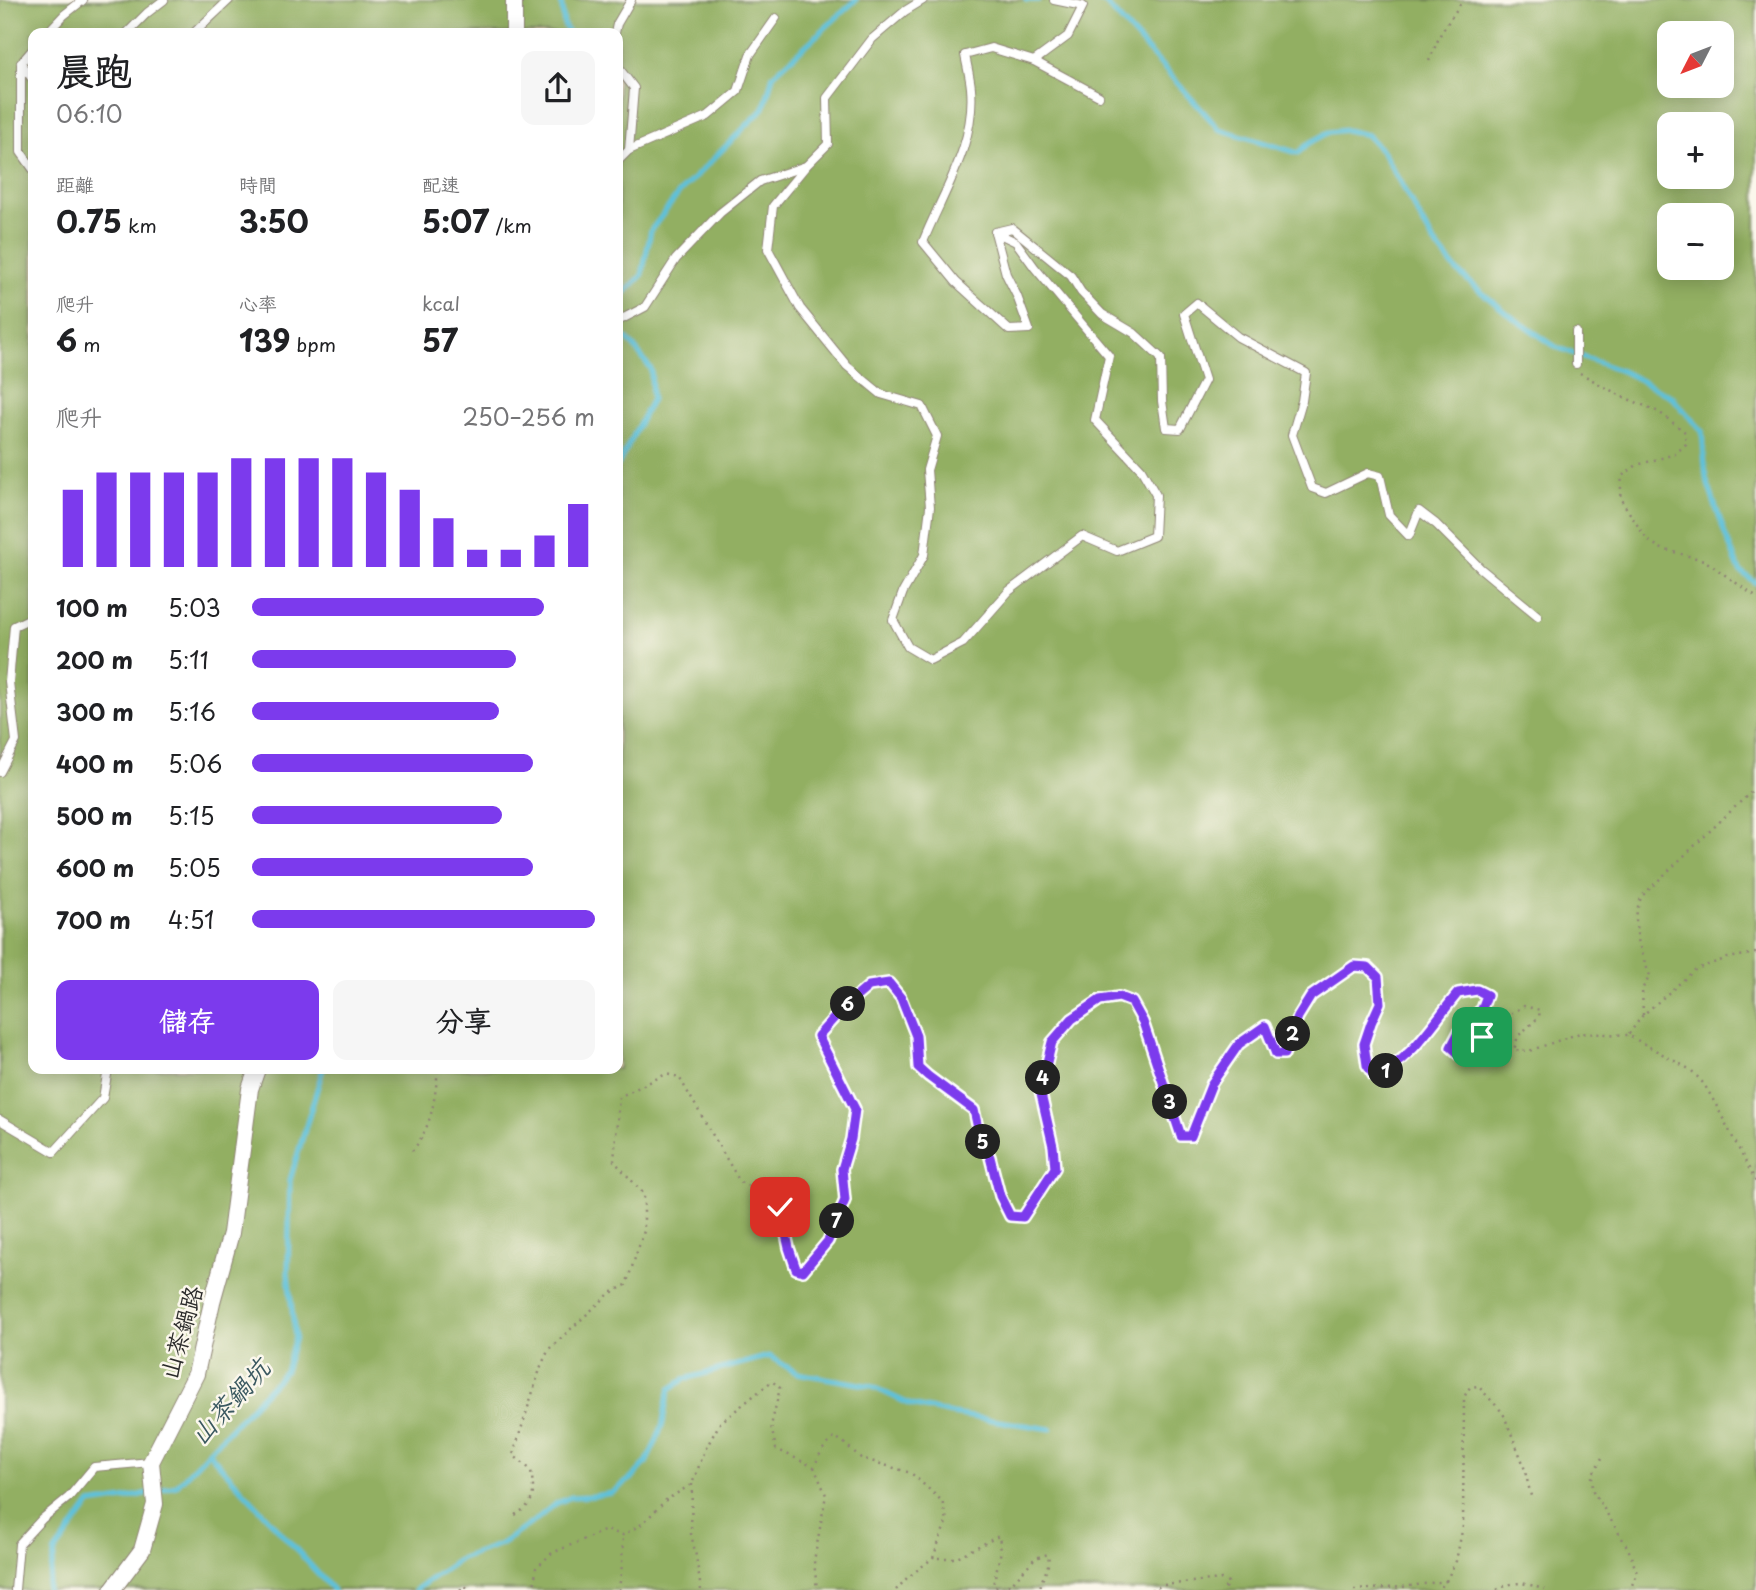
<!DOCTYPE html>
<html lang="zh-TW">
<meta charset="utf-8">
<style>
body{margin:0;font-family:"Playpen Sans","LXGW WenKai TC",sans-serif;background:#f6f6f6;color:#202124;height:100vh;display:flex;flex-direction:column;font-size:26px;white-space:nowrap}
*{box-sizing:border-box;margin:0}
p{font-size:23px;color:#757577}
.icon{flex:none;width:38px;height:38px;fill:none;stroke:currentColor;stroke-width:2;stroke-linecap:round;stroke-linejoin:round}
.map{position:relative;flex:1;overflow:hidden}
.side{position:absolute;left:28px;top:28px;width:595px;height:1046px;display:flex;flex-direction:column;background:#fff;border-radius:14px;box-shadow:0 4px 18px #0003}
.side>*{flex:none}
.needle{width:46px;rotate:228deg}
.fabs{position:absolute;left:1657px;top:21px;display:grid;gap:14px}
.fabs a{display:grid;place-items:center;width:77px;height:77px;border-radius:14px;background:#fff;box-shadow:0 4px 18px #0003;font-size:35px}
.pin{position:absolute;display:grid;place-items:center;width:60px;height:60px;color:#fff;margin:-30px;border-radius:14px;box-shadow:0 4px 10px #0006}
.km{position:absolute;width:35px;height:35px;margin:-18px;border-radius:50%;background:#222;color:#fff;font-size:19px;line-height:35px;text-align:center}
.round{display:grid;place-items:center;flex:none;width:74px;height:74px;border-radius:14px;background:#f6f6f6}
.summary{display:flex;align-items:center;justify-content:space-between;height:119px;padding:0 28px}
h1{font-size:38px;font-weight:700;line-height:52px}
.metrics{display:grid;grid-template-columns:repeat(3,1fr);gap:10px;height:119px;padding:7px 28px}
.metrics div{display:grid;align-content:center}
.metrics b{font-size:30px;font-weight:700}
.metrics small{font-size:19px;font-weight:400}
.metrics p{font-size:19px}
.chart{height:196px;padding:14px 28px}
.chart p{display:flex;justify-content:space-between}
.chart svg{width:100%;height:126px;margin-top:7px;stroke:#7c3aed;stroke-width:6}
.primary-button{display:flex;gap:14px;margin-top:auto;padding:14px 28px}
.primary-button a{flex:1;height:80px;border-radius:14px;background:#7c3aed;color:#fff;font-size:28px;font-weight:700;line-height:80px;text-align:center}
.primary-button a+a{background:#f6f6f6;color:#202124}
ul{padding:0 28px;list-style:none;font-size:23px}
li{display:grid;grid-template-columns:112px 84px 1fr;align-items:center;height:52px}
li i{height:18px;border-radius:9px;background:#7c3aed}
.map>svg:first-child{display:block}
</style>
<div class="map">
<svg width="1756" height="1590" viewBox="0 0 1756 1590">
<rect width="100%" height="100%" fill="#fbf7ec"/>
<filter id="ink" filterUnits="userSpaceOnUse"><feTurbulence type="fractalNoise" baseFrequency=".0143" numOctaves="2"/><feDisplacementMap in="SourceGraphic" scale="14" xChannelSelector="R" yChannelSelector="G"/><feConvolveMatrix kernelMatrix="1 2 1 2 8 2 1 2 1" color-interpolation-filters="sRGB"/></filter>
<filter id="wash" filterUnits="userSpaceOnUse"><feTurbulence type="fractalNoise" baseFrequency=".00686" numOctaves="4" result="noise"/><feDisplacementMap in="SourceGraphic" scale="28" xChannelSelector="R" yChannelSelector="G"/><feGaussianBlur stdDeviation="1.57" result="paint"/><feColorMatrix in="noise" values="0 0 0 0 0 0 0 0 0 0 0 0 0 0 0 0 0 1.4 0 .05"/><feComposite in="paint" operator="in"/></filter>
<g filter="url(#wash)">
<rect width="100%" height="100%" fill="#f2ddbe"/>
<!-- forest -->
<path fill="#92af62" stroke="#5e6d46" stroke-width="2" fill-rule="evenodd" d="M 0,0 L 1756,0 L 1756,1590 L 0,1590 ZM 33,33 L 618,33 L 618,1069 L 33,1069 ZM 1670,33 L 1722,33 L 1722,86 L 1670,86 ZM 1670,124 L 1722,124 L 1722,177 L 1670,177 ZM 1670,215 L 1722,215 L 1722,268 L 1670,268 Z"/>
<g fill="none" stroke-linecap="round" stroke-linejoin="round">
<!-- stream -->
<g stroke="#5dc1db" stroke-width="5">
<path d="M 561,0 L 564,25 L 569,33"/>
<path d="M 1026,0 L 1038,0"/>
<path d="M 1094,0 L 1105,3 L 1219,129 L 1298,153 L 1309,143 L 1329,132 L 1346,130 L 1367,135 L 1383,152 L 1433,241 L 1456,270 L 1480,291 L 1512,317 L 1556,347 L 1624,372 L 1671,396 L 1702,431 L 1706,478 L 1726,537 L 1740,571 L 1756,583"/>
<path d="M 618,300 L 642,275 L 651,230 L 679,193 L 764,108 L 773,75 L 856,0"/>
<path d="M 618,331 L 630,342 L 651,369 L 652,399 L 618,465"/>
<path d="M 208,1452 L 333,1590"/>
<path d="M 47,1590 L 55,1552 L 90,1504 L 124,1499 L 176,1486 L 285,1371 L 295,1337 L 288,1274 L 290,1180 L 323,1069"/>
<path d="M 415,1590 L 461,1558 L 501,1544 L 533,1522 L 555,1504 L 571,1497 L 593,1496 L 612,1493 L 633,1477 L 646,1463 L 656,1442 L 663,1423 L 666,1404 L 670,1389 L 685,1379 L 769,1356 L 797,1373 L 871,1386 L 911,1405 L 952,1414 L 1051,1429"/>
</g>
</g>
</g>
<g filter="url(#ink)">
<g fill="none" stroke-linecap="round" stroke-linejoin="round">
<defs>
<g id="lane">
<path d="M 47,33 L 64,15 L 83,0"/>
<path d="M 127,33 L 147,13 L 164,0"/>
<path d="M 194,33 L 229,0"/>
<path d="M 615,33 L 617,24 L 631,0"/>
<path d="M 33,49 L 21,63 L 21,152 L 33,169"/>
<path d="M 1034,61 L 1099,96"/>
<path d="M 21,63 L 33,80"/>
<path d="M 618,67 L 634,88 L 629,150"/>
<path d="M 618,161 L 629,150 L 708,116 L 738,91 L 750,55 L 776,18"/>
<path d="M 806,166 L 773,206 L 768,249 L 800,308 L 847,366 L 881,394 L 922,406 L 937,436 L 927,470 L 930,507 L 924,555 L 903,592 L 893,620 L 908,647 L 930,660 L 963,643 L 1009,591 L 1082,536 L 1117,551 L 1154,536 L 1156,495 L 1141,469 L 1095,420 L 1109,356 L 1035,268 L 1016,242 L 995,232 L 1006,274 L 1017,296 L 1029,329 L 1009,330 L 956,282 L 923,242 C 943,192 976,144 971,88 C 970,77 967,66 965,55 L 991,48 L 1034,61 L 1068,36 L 1083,6 L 1054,0"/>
<path d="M 995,232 L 1012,228 L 1071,276 L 1081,292 L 1102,314 L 1134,333 L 1161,358 L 1162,401 L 1166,428 L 1180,429 L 1205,380 L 1184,314 L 1197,303 L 1238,337 L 1306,373 L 1302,401 L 1292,435 L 1312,488 L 1326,493 L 1368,473 L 1380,476 L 1389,515 L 1409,536 L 1419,511 L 1436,524 L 1480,568 L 1538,616"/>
<path d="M 618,321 L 645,307 L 676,259 L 720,213 L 760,181 L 806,166 L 828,144 L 827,98 L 872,39 L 905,11 L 923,0"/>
<path d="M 1576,332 L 1576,364"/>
<path d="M 0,772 L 16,741 L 9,682 L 14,626 L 33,617"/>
<path d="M 0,1120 L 54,1152 L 103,1098 L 108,1069"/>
<path d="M 15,1590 L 19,1544 L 42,1519 L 69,1497 L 94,1467 L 151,1462"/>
</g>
<g id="street">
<path d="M 514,33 L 514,0"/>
<path d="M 112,1590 L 142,1550 L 155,1504 L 151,1462 L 196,1374 L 212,1302 L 231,1233 L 250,1089 L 257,1069"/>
</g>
</defs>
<!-- lane casing -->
<use href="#lane" stroke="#8e8474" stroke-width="10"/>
<!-- street casing -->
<use href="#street" stroke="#8e8474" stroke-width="18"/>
<!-- path -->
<g stroke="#8e8474" stroke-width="2.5" stroke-dasharray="2 5" stroke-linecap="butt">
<path d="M 1429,61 L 1441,33 L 1463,0"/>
<path d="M 1580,373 L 1621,396 L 1659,412 L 1685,432 L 1686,444 L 1675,454 L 1637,465 L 1622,476 L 1620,498 L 1647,540 L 1662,549 L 1704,560 L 1756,597"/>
<path d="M 1756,953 L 1728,958 L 1696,969 L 1643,1015 L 1628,1035 L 1691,1070 L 1704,1084 L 1715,1103 L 1756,1182"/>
<path d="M 1643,1015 L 1642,989 L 1650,976 C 1640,950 1629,922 1642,896 L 1756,787"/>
<path d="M 412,1151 C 432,1128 435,1098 438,1069"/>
<path d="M 1602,1458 L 1592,1475 L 1593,1491 L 1628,1548 L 1637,1573 L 1630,1590"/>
<path d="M 814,1467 L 826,1495 L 814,1561 L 817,1590"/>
<path d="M 692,1484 L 691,1534 L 696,1556 L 701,1590"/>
<path d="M 515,1515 C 537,1502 534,1493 531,1470 L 513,1455 L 541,1366 L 549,1349 L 609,1294 L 626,1285 L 644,1231 L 644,1194 L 614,1161 L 619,1097 L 666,1074 L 679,1077 L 740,1182 L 773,1197 L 780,1207 L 789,1248 L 796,1269 L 803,1271 L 828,1241 L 845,1200 L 842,1169 L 851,1139 L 855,1109 L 818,1036 L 843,1008 L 869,986 L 889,983 L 901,998 L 916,1036 L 918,1067 L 928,1076 L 973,1110 L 979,1133 L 990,1157 L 1000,1196 L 1010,1216 L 1022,1217 L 1055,1168 L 1053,1146 L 1040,1090 L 1052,1042 L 1072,1019 L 1100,1000 L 1119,997 L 1132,1002 L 1143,1022 L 1181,1136 L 1191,1136 L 1212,1083 L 1239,1044 L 1265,1026 L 1276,1054 L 1284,1054 L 1298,1017 L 1311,996 L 1354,966 L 1368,966 L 1379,977 L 1380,1003 L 1371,1022 L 1364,1044 L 1367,1065 L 1374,1076 C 1411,1062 1433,1022 1458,993 L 1477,990 L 1487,995 L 1482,1009 L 1461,1028 L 1451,1047 L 1460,1055 L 1502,1019 L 1524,1006 L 1540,1010 L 1539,1017 L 1518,1036 L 1514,1050 L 1529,1051 L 1580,1033 L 1628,1035"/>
<path d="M 1446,1581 L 1456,1561 L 1463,1526 L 1464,1397 L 1470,1387 L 1478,1386 L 1503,1413 L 1523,1463 L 1531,1496"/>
<path d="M 460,1590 L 465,1586 L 470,1590"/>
<path d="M 534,1590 L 536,1568 L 552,1553 L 606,1530 L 623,1535 L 642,1524 L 666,1500 L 692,1484 L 706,1448 L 720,1423 L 772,1381 L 780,1388 L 771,1426 L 776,1449 L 814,1467 L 822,1450 L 835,1437 L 843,1442 L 861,1458 L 911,1473 L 942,1501 L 947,1520 L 933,1558 L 955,1558 L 999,1536 L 1001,1551 L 993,1585 L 1002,1589 L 1011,1584 L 1035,1558 L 1048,1554 C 1051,1570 1041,1575 1040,1590"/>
<path d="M 619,1590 L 622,1565 L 623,1535"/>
<path d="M 896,1590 L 907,1578 L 933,1558"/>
<path d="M 1151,1590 L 1163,1585 L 1221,1579 L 1228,1582 L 1224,1590"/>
<path d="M 1354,1590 L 1402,1587 L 1446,1581 L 1439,1590"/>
<path d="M 1497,1590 C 1516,1579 1526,1583 1545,1590"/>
</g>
<!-- lane -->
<use href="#lane" stroke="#fff" stroke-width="8"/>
<!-- street -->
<use href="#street" stroke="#fff" stroke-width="16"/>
</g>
</g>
<g fill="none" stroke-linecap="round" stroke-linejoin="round" filter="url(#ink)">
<defs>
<path id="route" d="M 780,1207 L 789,1248 L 796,1269 L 803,1271 L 828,1241 L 845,1200 L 842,1169 L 851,1139 L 855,1109 L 818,1036 L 843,1008 L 869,986 L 889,983 L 901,998 L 916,1036 L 918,1067 L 928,1076 L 974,1110 L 979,1133 L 990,1157 L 1000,1196 L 1010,1216 L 1023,1217 L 1055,1168 L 1053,1146 L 1040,1090 L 1052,1042 L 1072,1019 L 1100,1000 L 1119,997 L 1132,1002 L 1143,1022 L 1181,1136 L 1191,1136 L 1212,1083 L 1239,1044 L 1265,1026 L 1276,1054 L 1284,1054 L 1298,1017 L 1311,996 L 1354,966 L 1368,967 L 1378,977 L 1380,1003 L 1371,1023 L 1364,1044 L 1367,1065 L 1374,1076 C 1411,1062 1433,1022 1458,993 L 1477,990 L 1487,995 L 1482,1009 L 1461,1028 L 1451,1047 L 1460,1055 L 1482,1037"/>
</defs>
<!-- route casing -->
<use href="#route" stroke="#fff" stroke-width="14"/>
<!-- route -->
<use href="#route" stroke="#7c3aed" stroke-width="9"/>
</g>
<g text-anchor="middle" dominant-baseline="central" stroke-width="5" stroke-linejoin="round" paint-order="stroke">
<!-- street labels -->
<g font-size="24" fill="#2b2b2b" stroke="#fbf7ec">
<text transform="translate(180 1332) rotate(-74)">山茶鍋路</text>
</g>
<!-- water labels -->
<g font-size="26" font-style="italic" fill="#3a5860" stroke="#fbf7ec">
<text transform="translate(229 1401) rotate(-48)">山茶鍋坑</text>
</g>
</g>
</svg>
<div class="fabs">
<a><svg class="needle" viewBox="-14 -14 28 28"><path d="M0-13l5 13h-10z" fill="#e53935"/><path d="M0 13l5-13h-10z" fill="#757577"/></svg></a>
<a>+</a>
<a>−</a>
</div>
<div class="pin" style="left:1482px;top:1037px;background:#1e9e55"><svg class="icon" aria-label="arrive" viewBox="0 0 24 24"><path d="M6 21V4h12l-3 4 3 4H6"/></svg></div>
<div class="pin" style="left:780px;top:1207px;background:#d93025"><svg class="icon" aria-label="check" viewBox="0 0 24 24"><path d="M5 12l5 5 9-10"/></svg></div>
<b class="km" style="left:1386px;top:1071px">1</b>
<b class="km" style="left:1293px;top:1034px">2</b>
<b class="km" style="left:1170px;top:1102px">3</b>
<b class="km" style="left:1043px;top:1078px">4</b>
<b class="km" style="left:983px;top:1142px">5</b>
<b class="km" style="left:848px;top:1004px">6</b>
<b class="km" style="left:837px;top:1221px">7</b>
<section class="side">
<div class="summary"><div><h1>晨跑</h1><p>06:10</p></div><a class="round"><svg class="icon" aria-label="share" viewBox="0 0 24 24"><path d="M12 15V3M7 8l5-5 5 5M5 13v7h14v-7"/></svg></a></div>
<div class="metrics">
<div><p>距離</p><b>0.75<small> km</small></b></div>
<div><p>時間</p><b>3:50</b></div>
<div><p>配速</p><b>5:07<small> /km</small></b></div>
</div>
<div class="metrics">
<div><p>爬升</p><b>6<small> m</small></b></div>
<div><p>心率</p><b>139<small> bpm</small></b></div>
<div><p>kcal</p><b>57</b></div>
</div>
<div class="chart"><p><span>爬升</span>250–256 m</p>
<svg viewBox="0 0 160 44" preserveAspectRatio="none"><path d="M5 44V17M15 44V11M25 44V11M35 44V11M45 44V11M55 44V6M65 44V6M75 44V6M85 44V6M95 44V11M105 44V17M115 44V27M125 44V38M135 44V38M145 44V33M155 44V22"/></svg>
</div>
<ul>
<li><b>100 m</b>5:03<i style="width:85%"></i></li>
<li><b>200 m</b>5:11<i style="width:77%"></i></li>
<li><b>300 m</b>5:16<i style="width:72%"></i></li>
<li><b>400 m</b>5:06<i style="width:82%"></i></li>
<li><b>500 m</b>5:15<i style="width:73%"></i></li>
<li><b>600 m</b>5:05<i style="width:82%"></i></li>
<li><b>700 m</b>4:51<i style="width:100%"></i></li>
</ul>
<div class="primary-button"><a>儲存</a><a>分享</a></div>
</section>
</div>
